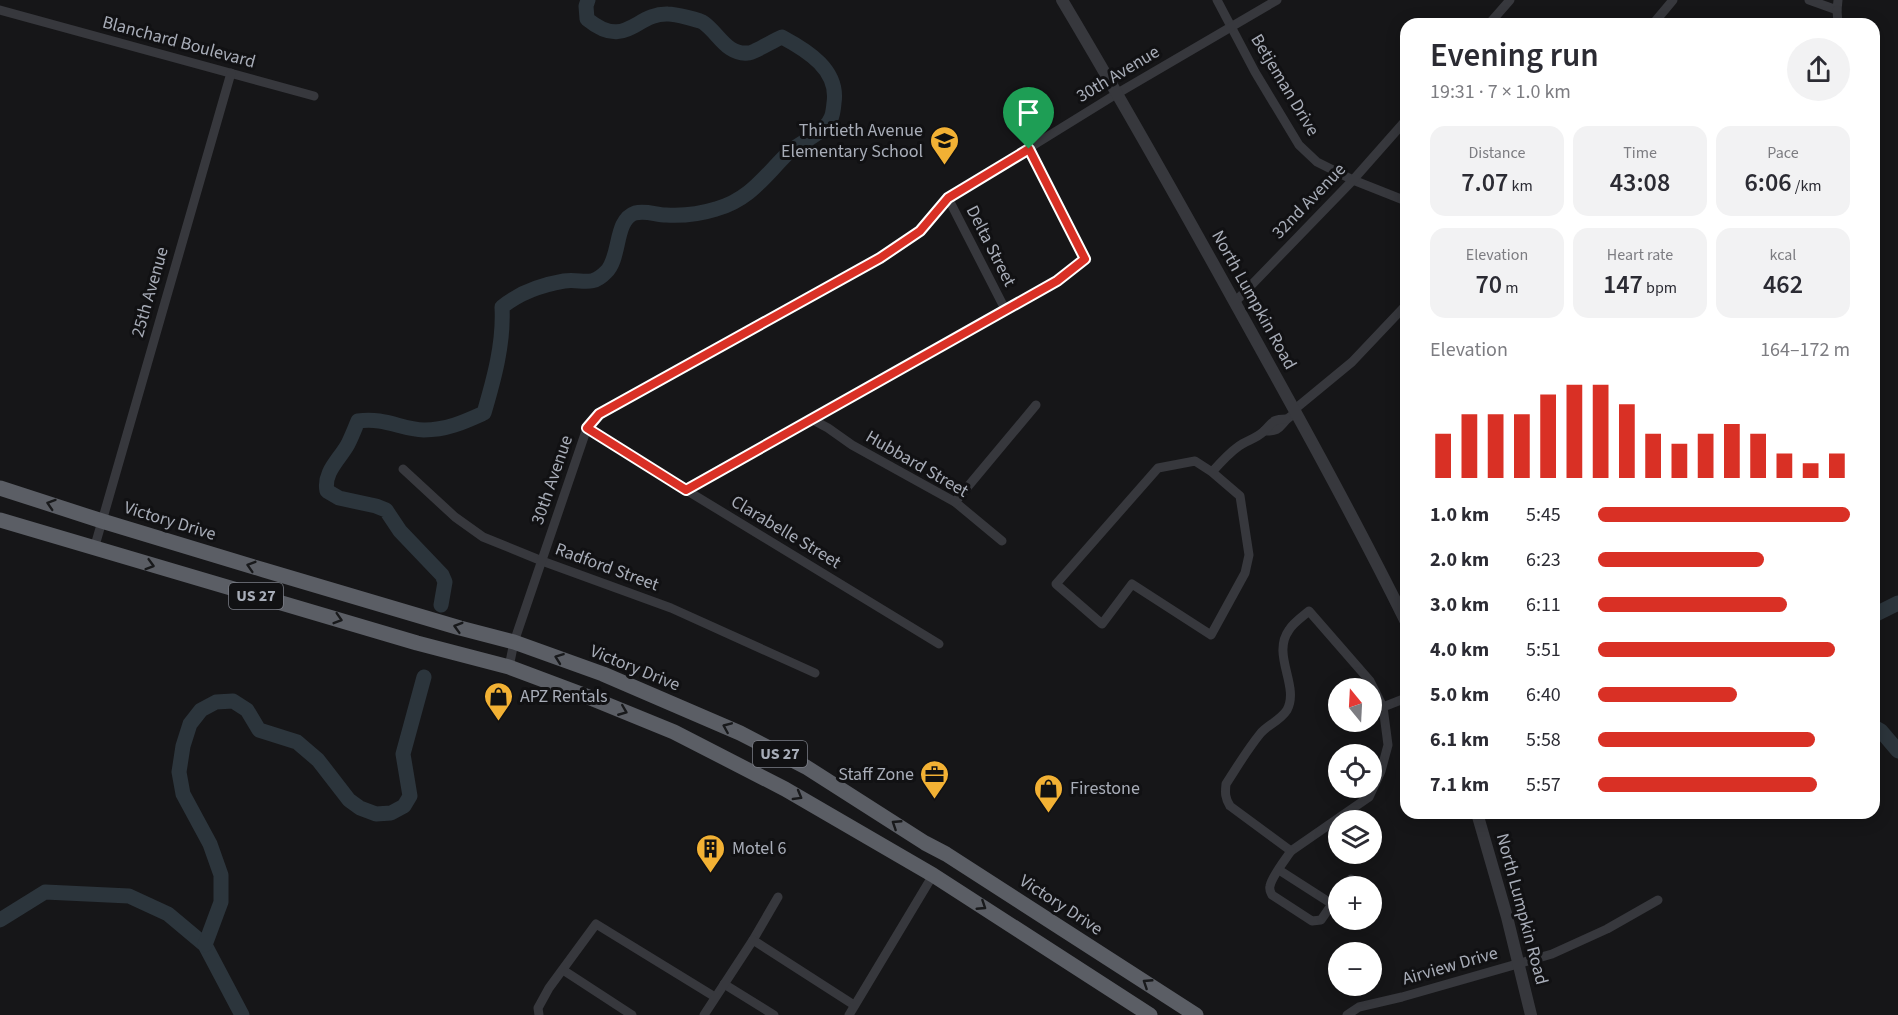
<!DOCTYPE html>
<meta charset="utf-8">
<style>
body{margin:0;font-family:"Source Sans 3",sans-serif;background:#f2f2f3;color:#2b2b33;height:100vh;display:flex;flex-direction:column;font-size:22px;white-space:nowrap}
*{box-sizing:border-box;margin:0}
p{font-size:20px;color:#7c7c81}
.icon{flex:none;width:33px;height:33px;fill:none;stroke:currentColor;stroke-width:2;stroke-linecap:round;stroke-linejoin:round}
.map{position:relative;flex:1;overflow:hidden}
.drawer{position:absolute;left:1400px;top:18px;width:480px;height:801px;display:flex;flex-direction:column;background:#fff;border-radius:18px;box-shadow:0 3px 15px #0003}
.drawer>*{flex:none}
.needle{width:39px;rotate:342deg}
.controls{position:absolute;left:1328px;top:678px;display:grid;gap:12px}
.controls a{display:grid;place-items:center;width:54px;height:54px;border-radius:50%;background:#fff;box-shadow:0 3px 15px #0003;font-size:30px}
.pin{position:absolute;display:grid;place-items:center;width:51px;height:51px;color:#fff;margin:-62px -26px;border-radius:50% 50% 50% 0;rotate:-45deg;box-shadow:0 0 6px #0007}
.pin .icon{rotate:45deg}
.round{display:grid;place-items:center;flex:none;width:63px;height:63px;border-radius:32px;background:#f2f2f3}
.head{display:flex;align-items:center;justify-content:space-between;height:102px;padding:0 30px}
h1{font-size:33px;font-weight:600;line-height:45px}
.figures{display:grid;grid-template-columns:repeat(3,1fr);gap:9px;height:102px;padding:6px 30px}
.figures div{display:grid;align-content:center;border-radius:15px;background:#f2f2f3;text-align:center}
.figures b{font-size:26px;font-weight:600}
.figures small{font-size:16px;font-weight:400}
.figures p{font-size:16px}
.chart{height:168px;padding:12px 30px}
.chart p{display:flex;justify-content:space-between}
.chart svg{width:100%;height:108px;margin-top:6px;stroke:#d93025;stroke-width:6}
ul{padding:0 30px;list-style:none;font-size:20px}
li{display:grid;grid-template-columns:96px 72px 1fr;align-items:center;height:45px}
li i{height:15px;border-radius:8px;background:#d93025}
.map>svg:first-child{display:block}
</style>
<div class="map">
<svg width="1898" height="1015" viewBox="0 0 1898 1015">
<rect width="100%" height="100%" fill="#161618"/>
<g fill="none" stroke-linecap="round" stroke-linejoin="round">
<!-- river -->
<g stroke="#2c353c" stroke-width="15">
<path d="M 441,605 L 445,582 L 442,575 L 400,531 L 386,510 L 376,506 L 339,498 L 327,491 C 323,472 340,459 348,444 C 352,436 355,428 358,421 C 384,417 401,429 424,430 C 447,430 464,422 484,413 C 494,379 504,343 502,307 C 520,292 541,285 564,281 C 581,278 591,288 606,272 C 621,258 614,220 635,213 C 646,210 656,215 666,215 C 683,216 700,214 716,209 C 749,200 764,177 787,154 C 798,144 813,138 824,128 C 832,120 833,114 834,103 C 839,70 808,51 782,37 C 774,40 754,53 748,53 C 727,55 719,34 704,23 C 700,20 675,14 668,14 C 635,13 626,51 587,19 L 586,6 L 588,0"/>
<path d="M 1874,615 L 1898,603"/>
<path d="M 1874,727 L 1881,731 L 1898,751"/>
<path d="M 0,920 L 45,892 L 129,896 L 168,914 L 205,945 L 242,1015"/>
<path d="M 205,945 L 221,902 L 221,875 L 210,844 L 183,794 L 179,772 L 183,746 L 190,724 L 201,710 L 216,702 L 233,701 L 247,710 L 259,730 L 297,742 L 318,760 L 349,800 L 360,808 L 376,814 L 391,813 L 404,806 L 410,796 L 403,754 L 424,677"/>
</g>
<!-- minor -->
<g stroke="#37383d" stroke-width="9">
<path d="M 1217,0 L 1255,72 L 1299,145 L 1317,162 L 1353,180 L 1406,201"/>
<path d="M 1809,0 L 1837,10 L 1838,0"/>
<path d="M 0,10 L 314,96"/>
<path d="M 1837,10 L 1838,24"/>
<path d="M 1489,24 L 1510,0"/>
<path d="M 1653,24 L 1673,0"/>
<path d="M 948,198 L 1005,309"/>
<path d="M 1235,302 L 1353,180 L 1406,120"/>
<path d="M 1295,409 L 1352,362 L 1406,305"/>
<path d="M 813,420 L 828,428 L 852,445 L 955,502 L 1002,541"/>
<path d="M 587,428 L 686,490 L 939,644"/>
<path d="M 1264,431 C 1283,432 1279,424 1291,416"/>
<path d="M 403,469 L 455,517 L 483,537 L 542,561 L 671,608 L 815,673"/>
<path d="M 1212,472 L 1240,496 L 1249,555 L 1245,573 L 1211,635 L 1132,584 L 1102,624 L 1056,584 L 1158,468 L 1195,461 L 1212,472 C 1220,463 1229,453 1239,446 C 1246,441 1257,438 1263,432 C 1273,423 1271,419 1286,419"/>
<path d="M 686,490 L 1005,309 C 1035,295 1059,280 1085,259 L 1029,149"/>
<path d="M 955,502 L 1036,405"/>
<path d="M 94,549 L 231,73"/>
<path d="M 1309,611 L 1370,681 L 1383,707 L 1388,745 L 1381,771 L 1369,797 L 1291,851 L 1230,806 C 1225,798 1225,793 1226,784 C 1237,767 1247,750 1260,734 C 1267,725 1280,721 1287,710 C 1300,686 1271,655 1289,630 C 1293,623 1302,617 1309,611 Z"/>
<path d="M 509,667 L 514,642 L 587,428 L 599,414 L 880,258 L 920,231 L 948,198 L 1118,93 L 1277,0"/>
<path d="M 1383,707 L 1406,698"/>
<path d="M 1279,870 L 1332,904 L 1321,920 L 1312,921 L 1272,895 C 1270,891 1269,890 1270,886 C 1272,876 1285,860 1291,851"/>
<path d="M 1345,886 L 1351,879"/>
<path d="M 753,940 L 778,897"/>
<path d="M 563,970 L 632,1015"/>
<path d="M 724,984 L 774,1015"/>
<path d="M 539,1015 L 538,1008 L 549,988 L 596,924 L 715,997"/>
<path d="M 704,1015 L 753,940 L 854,1005"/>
<path d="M 849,1015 L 933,875"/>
<path d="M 1347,1015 L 1359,1007 L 1402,997 L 1552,954 L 1607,929 L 1658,900"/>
</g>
<!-- tertiary -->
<g stroke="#37383d" stroke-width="12">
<path d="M 1062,0 C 1121,99 1178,200 1234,301 C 1293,407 1352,513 1406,622"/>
<path d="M 1477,813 L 1507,917 L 1531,1015"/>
</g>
<!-- trunk -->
<g stroke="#5b5e65" stroke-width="15">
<path d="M 0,488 L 102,521 L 264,570 L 460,628 L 514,642 L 603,674 L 740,733 L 806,767 L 925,843 L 946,854 L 1196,1015"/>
<path d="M 0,520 L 417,643 L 509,667 L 581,694 L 674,732 L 785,789 L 933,875 L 1150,1015"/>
</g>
</g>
<!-- one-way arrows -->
<defs><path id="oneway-chevron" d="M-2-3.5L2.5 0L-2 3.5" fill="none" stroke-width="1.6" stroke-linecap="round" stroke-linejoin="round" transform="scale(1.5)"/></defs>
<g stroke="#18191b">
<use href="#oneway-chevron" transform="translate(51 504) rotate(-162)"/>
<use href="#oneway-chevron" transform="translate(150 565) rotate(16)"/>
<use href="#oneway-chevron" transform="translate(251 566) rotate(-163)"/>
<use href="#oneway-chevron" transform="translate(338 619) rotate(17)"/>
<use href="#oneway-chevron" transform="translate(458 627) rotate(-164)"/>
<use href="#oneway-chevron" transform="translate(559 658) rotate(-160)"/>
<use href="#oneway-chevron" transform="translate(623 711) rotate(22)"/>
<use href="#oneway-chevron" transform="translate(727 727) rotate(-157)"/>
<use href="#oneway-chevron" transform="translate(798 796) rotate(30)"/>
<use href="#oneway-chevron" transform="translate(896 824) rotate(-147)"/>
<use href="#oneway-chevron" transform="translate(982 906) rotate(33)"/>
<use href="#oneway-chevron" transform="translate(1147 983) rotate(-147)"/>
</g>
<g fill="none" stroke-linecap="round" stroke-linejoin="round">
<defs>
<path id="route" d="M 1029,149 L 1085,259 L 1057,281 L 686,490 L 587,428 L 599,414 L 880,258 L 920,231 L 948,198 Z"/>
</defs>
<!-- route casing -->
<use href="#route" stroke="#fff" stroke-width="12"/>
<!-- route -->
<use href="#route" stroke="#d93025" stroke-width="8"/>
</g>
<!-- icons -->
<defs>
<symbol id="school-pin" viewBox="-11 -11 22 30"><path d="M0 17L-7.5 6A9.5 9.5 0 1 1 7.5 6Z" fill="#f2b134" stroke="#111113"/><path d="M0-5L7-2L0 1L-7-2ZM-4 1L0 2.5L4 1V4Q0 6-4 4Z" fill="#111"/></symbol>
<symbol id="shop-pin" viewBox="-11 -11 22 30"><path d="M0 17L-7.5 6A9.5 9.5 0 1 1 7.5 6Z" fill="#f2b134" stroke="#111113"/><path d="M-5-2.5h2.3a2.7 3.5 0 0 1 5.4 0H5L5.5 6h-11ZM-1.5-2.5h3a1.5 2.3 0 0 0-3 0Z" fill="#111"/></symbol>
<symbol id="office-pin" viewBox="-11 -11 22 30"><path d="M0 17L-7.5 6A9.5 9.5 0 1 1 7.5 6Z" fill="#f2b134" stroke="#111113"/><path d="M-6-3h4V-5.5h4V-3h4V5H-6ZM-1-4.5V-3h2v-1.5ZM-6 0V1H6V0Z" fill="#111"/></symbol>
<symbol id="building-pin" viewBox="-11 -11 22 30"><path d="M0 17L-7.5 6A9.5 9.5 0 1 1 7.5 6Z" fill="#f2b134" stroke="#111113"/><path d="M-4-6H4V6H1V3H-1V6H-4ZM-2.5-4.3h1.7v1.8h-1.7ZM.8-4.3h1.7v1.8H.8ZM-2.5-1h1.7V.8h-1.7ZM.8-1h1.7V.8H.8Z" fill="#111"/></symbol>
</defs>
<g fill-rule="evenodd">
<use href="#school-pin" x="928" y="124" width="33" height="45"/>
<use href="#shop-pin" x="482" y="680" width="33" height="45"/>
<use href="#office-pin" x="918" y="758" width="33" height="45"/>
<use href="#shop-pin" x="1032" y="772" width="33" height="45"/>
<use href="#building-pin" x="694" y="832" width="33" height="45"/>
</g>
<g text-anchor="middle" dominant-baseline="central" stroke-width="6" stroke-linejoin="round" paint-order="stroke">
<!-- shield labels -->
<g fill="#111113" stroke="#7b7e86" stroke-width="1.5">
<rect x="229" y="583" width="54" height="26" rx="4.5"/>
<rect x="753" y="741" width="54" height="26" rx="4.5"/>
</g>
<g font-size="16" font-weight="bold" fill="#a8adb8">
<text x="256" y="596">US 27</text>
<text x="780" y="754">US 27</text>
</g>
<!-- street labels -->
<g font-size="18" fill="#a8adb8" stroke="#111113">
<text transform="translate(179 42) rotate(15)">Blanchard Boulevard</text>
<text transform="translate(1118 74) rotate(-31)">30th Avenue</text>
<text transform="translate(1285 85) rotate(59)">Betjeman Drive</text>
<text transform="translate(1309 201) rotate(-46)">32nd Avenue</text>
<text transform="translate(991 246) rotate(63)">Delta Street</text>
<text transform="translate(150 292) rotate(-74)">25th Avenue</text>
<text transform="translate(1254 300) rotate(61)">North Lumpkin Road</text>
<text transform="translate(917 464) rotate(30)">Hubbard Street</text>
<text transform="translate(552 480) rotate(-71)">30th Avenue</text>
<text transform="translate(170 521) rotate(17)">Victory Drive</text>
<text transform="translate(786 532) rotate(31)">Clarabelle Street</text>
<text transform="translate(607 567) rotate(20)">Radford Street</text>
<text transform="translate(635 668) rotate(22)">Victory Drive</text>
<text transform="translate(1061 905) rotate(33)">Victory Drive</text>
<text transform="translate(1522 909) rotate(75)">North Lumpkin Road</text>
<text transform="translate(1450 966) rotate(-16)">Airview Drive</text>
</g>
<!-- poi labels -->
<g font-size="18" fill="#a8adb8" stroke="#111113" text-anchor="start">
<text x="923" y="130" text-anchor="end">Thirtieth Avenue<tspan x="923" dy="21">Elementary School</tspan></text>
<text x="520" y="696">APZ Rentals</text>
<text x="914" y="774" text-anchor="end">Staff Zone</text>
<text x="1070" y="788">Firestone</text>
<text x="732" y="848">Motel 6</text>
</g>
</g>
</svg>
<div class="controls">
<a><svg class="needle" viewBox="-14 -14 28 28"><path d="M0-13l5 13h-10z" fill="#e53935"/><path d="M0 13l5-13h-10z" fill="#7c7c81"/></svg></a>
<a><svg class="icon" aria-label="locate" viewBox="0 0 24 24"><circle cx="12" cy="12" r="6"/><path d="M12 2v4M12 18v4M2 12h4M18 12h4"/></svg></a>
<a><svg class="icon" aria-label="layers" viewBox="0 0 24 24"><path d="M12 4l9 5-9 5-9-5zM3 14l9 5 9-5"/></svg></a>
<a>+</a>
<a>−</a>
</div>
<div class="pin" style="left:1029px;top:149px;background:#1e9e55"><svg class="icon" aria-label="arrive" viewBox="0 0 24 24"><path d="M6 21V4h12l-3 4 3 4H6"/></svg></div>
<section class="drawer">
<div class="head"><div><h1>Evening run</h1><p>19:31 · 7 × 1.0 km</p></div><a class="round"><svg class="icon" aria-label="share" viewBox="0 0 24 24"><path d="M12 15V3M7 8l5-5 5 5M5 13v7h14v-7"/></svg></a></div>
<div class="figures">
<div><p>Distance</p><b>7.07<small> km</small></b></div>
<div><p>Time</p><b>43:08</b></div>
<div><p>Pace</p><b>6:06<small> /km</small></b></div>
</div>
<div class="figures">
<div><p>Elevation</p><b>70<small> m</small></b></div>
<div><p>Heart rate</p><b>147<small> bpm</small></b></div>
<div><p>kcal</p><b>462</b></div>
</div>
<div class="chart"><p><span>Elevation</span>164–172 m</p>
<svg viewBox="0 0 160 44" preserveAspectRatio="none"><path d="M5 44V26M15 44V18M25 44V18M35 44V18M45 44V10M55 44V6M65 44V6M75 44V14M85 44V26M95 44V30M105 44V26M115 44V22M125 44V26M135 44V34M145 44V38M155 44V34"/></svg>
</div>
<ul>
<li><b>1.0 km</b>5:45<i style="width:100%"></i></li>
<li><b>2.0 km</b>6:23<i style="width:66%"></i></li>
<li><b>3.0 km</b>6:11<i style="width:75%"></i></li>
<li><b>4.0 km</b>5:51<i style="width:94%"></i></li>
<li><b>5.0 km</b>6:40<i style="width:55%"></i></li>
<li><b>6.1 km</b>5:58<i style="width:86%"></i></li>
<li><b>7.1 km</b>5:57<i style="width:87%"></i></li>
</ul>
</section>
</div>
